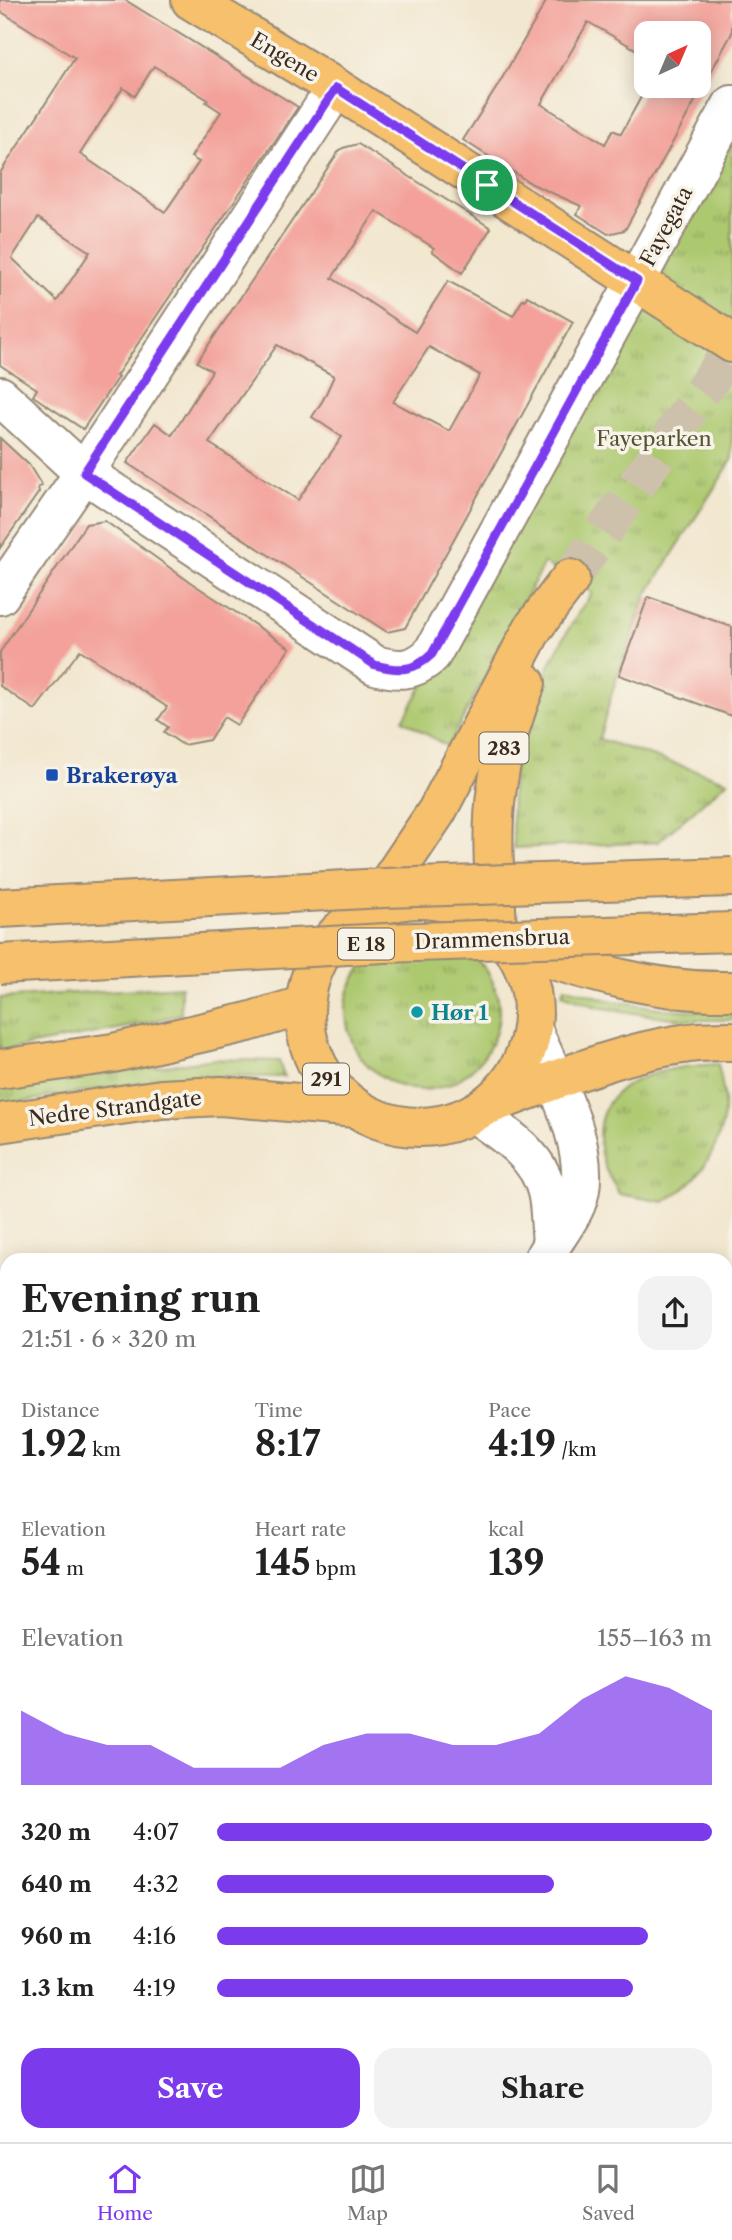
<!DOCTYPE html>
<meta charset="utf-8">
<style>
body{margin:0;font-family:"Libre Caslon Text",serif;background:#f2f2f2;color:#222;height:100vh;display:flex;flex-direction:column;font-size:26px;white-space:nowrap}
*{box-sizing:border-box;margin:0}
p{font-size:23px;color:#767676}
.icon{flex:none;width:38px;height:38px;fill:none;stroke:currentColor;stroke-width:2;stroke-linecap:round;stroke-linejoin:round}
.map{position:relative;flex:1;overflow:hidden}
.panel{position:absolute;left:0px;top:1253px;width:733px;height:889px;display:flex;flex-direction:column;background:#fff;border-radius:21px 21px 0 0;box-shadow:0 4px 18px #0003}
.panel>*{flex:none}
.needle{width:46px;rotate:44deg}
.controls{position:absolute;left:634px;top:21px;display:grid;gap:14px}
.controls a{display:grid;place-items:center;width:77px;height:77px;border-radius:14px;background:#fff;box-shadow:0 4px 18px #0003;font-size:35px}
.pin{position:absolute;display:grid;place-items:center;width:60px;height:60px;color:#fff;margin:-30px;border:4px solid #fff;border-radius:50%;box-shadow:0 2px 7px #0007}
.round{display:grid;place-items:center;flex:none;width:74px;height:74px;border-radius:21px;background:#f2f2f2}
.overview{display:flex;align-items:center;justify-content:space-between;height:119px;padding:0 21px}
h1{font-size:38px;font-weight:700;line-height:52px}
.figures{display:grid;grid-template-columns:repeat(3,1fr);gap:10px;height:119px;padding:7px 21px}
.figures div{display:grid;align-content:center}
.figures b{font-size:35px;font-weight:700}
.figures small{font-size:19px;font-weight:400}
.figures p{font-size:19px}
.chart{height:196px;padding:14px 21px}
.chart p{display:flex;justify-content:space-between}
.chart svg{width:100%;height:126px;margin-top:7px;fill:#7c3aed;opacity:.7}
.action{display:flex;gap:14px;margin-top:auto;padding:14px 21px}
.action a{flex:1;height:80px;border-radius:21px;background:#7c3aed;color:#fff;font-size:28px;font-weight:700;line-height:80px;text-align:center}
.action a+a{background:#f2f2f2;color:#222}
ul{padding:0 21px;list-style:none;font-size:23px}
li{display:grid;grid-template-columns:112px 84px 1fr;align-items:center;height:52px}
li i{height:18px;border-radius:9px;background:#7c3aed}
.tabs{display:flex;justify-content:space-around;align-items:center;height:98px;border-top:2px solid #e0e0e0;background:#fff;font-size:19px;color:#767676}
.tabs a{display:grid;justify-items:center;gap:4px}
.tabs .active{color:#7c3aed}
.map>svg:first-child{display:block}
</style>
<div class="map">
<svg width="732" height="2142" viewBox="0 0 732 2142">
<defs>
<pattern id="grass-tufts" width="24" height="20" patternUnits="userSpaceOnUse" patternTransform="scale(1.75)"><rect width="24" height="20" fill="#adc970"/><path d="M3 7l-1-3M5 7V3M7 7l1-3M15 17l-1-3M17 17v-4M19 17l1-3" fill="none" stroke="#8ea35b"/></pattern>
</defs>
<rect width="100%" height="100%" fill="#f7f3e8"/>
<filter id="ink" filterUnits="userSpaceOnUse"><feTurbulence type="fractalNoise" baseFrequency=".0143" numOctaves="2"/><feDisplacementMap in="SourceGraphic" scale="14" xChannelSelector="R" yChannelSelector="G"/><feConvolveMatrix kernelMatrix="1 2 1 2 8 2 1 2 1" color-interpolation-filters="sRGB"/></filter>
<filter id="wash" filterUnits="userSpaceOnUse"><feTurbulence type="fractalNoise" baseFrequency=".00686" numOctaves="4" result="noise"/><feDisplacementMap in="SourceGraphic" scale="28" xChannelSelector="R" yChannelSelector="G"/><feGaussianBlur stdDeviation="1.57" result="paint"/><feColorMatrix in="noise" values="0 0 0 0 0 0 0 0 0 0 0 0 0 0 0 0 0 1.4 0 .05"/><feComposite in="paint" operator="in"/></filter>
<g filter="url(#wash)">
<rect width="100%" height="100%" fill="#f2e7cf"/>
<!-- railway -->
<g fill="#d2bdc5">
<path d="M 732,1496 L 732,1582 L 726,1583 L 726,1497 Z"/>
<path d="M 0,1643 L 7,1647 L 7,1772 L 0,1774 Z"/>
</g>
<!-- grass -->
<g fill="url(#grass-tufts)" stroke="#747a47" stroke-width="2">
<path d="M 732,132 L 732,460 L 646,596 L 614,686 L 599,739 L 728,781 L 658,842 L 514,848 C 512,826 510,801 513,778 C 520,719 557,641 592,593 L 544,563 L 448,747 L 403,720 L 633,316 Z"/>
<path d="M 469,952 C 475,958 482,964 487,971 C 530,1039 447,1123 381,1076 C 366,1066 355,1053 350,1035 C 339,1001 350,980 373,953 Z"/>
<path d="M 181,986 L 181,1014 L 138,1025 L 0,1051 L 0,998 Z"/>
<path d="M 565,987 L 609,1000 L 665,1009 L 732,1012 L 732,1020 L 688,1020 L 634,1013 L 597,1007 L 562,994 Z"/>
<path d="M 215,1059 L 279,1061 L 284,1077 L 185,1076 L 0,1105 L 0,1087 Z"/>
<path d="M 718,1064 C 720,1075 723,1086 724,1097 C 727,1129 710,1165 687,1186 C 680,1192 671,1197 664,1202 L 619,1194 C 615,1185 607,1175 604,1165 C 579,1082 656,1067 718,1064 Z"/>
<path d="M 0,1977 L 7,1984 L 7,2135 L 175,2135 L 183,2142 L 0,2142 Z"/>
</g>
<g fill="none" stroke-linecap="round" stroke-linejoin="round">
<!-- stream -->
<path stroke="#74b5e9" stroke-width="10" d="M 726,1773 L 732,1766"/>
</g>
<g id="blocks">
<!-- building -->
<g fill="#f3a19a" fill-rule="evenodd">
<path d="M 0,0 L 125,0 L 298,107 L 116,376 L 118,377 L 83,429 L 33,396 L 37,389 L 0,365 L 0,173 L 75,58 L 0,11 ZM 154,66 L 208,100 L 206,102 L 221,112 L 191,157 L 199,162 L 165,212 L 80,154 L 123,88 L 135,96 ZM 38,218 L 90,252 L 57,301 L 12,258 Z"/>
<path d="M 547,0 L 732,0 L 732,33 L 625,230 L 608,234 L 577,214 L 581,206 L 532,184 L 463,140 L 497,87 ZM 588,22 L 646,55 L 646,33 L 698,33 L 698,86 L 647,86 L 621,134 L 613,130 L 605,144 L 541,104 Z"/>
<path d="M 358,144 L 491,228 L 462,273 L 432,251 L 434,248 L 376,211 L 332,278 L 415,332 L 448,281 L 513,316 L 523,299 L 525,300 L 527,296 L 573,322 L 405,628 L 387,632 L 127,463 L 155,423 L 172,435 L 212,371 L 197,362 L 339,151 L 343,148 ZM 277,345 L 334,376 L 323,400 L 312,417 L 342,437 L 298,500 L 209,443 ZM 429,347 L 480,375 L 449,431 L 393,402 Z"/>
<path d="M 0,438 L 29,465 L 42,486 L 38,487 L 39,492 L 0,548 Z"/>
<path d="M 105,521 L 184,578 L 290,648 L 237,725 L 224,717 L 209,740 L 183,745 L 164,732 L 168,727 L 158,720 L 167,707 L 80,650 L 35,710 L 0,686 L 0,652 L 86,524 Z"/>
<path d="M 648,597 L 732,627 L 732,716 L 619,675 Z"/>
</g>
</g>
</g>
<g filter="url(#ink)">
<use href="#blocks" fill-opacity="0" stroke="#968876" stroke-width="2"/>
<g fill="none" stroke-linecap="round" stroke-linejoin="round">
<!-- major-tunnel -->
<path stroke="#cdc1ac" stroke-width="38" stroke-dasharray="38 19" stroke-linecap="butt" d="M 570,579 L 732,349"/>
<defs>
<g id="minor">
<path d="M 0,396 L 84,473 L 375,665 C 398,671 414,672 432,654 L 732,105"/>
<path d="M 0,595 L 84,473 L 336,88"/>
<path d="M 533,1031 C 553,1078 596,1154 576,1204 C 569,1222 552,1241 543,1260"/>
<path d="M 474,1113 C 504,1134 539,1155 547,1192 C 551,1208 550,1226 552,1242"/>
<path d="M 0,1551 L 7,1555"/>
<path d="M 0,1616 L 7,1621"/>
<path d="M 726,1648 L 732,1647"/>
<path d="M 726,1854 L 732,1854"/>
<path d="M 618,2135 L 618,2142"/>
</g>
<g id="major">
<path d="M 191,0 L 336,88 L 732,343"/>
<path d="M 372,908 L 437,811 L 533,628 L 570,579"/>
<path d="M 497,928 C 495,882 490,833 497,787 C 502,751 513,716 526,683"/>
<path d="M 512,947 C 584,970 655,993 732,991"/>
<path d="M 486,1106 C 546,1084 620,1052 683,1044 C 699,1041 716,1041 732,1041"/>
</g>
<g id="highway">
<circle cx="419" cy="1013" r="114"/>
<path d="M 0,1069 L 113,1053 L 248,1022 L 305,1005"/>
<path d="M 0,1123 L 161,1099 L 221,1096 L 355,1108"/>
</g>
</defs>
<!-- minor casing -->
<use href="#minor" stroke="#968876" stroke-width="42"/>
<!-- major casing -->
<use href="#major" stroke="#968876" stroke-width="42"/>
<!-- highway casing -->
<use href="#highway" stroke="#968876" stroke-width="42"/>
<!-- minor -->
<use href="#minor" stroke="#fff" stroke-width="38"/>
<!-- major -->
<use href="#major" stroke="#f7c06c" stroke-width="38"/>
<!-- highway -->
<use href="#highway" stroke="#f7c06c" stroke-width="38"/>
<!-- rail -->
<g stroke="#3b2a1e" stroke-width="5" stroke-dasharray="10 5" stroke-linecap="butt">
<path d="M 726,1513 L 732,1512"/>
<path d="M 726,1538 L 732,1537"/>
<path d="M 0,1692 L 7,1690"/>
<path d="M 0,1717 L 7,1715"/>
</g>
<defs>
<g id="highway-bridge">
<path d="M 0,908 L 384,888 L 732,877"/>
<path d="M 0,964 L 385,943 L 732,932"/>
</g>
</defs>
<!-- highway-bridge casing -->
<use href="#highway-bridge" stroke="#968876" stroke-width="42" stroke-linecap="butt"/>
<!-- highway-bridge -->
<use href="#highway-bridge" stroke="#f7c06c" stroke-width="38"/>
</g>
</g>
<g fill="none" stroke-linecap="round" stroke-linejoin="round" filter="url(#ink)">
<defs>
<path id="route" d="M 336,88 L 637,281 L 432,654 C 414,672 398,671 375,665 L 84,473 Z"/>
</defs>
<!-- route casing -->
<use href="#route" stroke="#fff" stroke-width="14"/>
<!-- route -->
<use href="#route" stroke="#7c3aed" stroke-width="9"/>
</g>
<!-- markers -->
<rect fill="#1a4fb4" stroke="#f7f3e8" stroke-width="2.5" x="45" y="768" width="14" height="14" rx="3.5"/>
<circle fill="#0f9aa8" stroke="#f7f3e8" stroke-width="2.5" cx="417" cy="1012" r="7"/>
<g text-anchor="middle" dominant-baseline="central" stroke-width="7" stroke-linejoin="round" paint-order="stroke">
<!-- shield labels -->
<g fill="#f7f3e8" stroke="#73665b" stroke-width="2">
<rect x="479.5" y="732.5" width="49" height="31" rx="5"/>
<rect x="338" y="928.5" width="56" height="31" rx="5"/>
<rect x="303" y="1063.5" width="46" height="31" rx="5"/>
</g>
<g font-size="19" font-weight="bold" fill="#3b2a1e">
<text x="504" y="748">283</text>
<text x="366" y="944">E 18</text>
<text x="326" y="1079">291</text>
</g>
<!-- street labels -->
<g font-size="21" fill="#3b2a1e" stroke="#f7f3e8">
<text transform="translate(285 57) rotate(31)">Engene</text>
<text transform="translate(666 226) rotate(-62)">Fayegata</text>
<text transform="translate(492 939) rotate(-2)">Drammensbrua</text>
<text transform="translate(115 1108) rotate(-7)">Nedre Strandgate</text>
</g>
<!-- park labels -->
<g font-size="21" fill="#585232" stroke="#f7f3e8">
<text x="654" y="438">Fayeparken</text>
</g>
<!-- transit labels -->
<g font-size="21" font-weight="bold" fill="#164399" stroke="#f7f3e8" text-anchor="start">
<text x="66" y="775">Brakerøya</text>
</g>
<!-- culture labels -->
<g font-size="21" font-weight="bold" fill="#0d838f" stroke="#f7f3e8" text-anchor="start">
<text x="431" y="1012">Hør 1</text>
</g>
</g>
</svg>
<div class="controls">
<a><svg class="needle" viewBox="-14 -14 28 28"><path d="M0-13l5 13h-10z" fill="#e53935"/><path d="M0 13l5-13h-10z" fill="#767676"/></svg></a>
</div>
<div class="pin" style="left:487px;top:185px;background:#1e9e55"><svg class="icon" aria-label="arrive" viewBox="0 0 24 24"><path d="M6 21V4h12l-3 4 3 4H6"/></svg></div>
<section class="panel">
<div class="overview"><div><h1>Evening run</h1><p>21:51 · 6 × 320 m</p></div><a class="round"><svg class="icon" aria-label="share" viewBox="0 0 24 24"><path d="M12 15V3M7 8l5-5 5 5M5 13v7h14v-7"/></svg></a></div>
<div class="figures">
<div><p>Distance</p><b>1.92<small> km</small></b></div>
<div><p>Time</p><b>8:17</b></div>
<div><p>Pace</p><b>4:19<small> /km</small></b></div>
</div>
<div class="figures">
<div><p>Elevation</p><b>54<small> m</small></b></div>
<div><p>Heart rate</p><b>145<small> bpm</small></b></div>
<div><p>kcal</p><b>139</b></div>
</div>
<div class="chart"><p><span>Elevation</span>155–163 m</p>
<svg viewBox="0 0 160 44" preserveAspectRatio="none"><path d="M0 44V18L10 26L20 30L30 30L40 38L50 38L60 38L70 30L80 26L90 26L100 30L110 30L120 26L130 14L140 6L150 10L160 18V44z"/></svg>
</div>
<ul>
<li><b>320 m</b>4:07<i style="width:100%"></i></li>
<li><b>640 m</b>4:32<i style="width:68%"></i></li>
<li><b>960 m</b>4:16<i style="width:87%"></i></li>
<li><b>1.3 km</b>4:19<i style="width:84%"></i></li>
</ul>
<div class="action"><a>Save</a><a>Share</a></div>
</section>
</div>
<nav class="tabs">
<a class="active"><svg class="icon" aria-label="home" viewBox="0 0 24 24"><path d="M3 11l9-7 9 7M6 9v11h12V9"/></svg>Home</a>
<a><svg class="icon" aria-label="map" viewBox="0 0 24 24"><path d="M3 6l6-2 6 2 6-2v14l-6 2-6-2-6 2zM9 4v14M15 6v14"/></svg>Map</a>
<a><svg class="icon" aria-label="saved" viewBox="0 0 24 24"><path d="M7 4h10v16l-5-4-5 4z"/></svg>Saved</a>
</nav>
